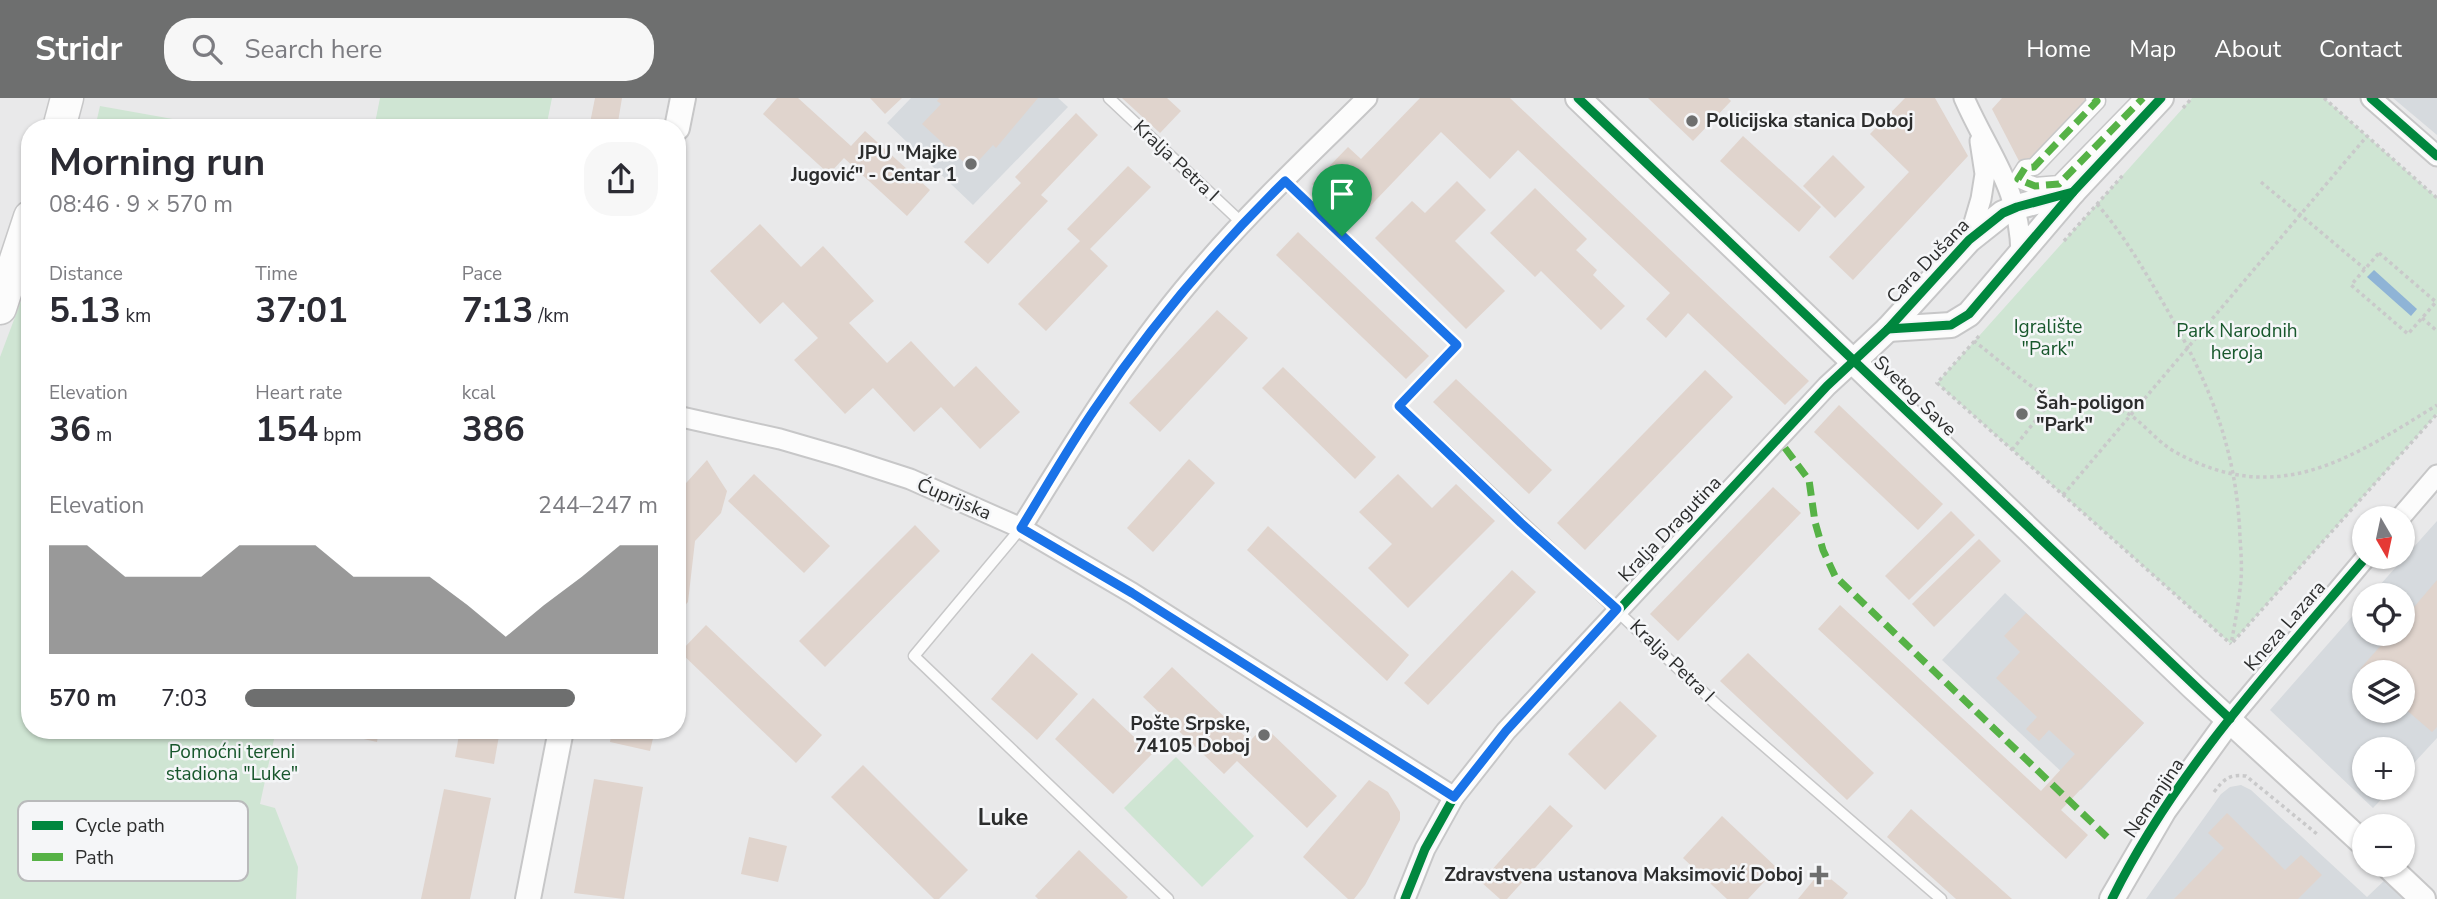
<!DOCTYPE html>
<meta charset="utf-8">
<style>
body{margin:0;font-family:"Nunito Sans",sans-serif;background:#f7f7f7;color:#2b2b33;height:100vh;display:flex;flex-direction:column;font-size:26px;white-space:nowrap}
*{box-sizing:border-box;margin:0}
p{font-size:23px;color:#7c7c81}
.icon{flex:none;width:38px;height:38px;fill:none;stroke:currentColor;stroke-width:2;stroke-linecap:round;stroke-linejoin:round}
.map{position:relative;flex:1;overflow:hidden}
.drawer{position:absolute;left:21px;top:21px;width:665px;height:620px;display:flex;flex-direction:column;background:#fff;border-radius:28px;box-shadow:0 2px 5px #0004}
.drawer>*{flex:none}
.needle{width:46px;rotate:171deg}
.controls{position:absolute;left:2352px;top:408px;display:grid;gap:14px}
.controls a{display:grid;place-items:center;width:63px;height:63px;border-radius:50%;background:#fff;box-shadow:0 2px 5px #0004;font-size:35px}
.pin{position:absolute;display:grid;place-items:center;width:60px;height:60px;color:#fff;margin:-72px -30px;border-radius:50% 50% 50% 0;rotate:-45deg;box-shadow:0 0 7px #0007}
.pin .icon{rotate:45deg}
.round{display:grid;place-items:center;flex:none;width:74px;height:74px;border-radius:28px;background:#f7f7f7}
.summary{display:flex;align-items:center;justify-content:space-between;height:119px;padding:0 28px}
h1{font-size:38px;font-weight:700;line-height:52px}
.figures{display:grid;grid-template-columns:repeat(3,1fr);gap:10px;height:119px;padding:7px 28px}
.figures div{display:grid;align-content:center}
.figures b{font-size:35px;font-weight:700}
.figures small{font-size:19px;font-weight:400}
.figures p{font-size:19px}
.chart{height:196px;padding:14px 28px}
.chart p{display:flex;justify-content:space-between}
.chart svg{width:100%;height:126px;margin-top:7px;fill:#6e6f6f;opacity:.7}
ul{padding:0 28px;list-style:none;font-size:23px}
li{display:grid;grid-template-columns:112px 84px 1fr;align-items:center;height:52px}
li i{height:18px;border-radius:9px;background:#6e6f6f}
header{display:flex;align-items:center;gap:42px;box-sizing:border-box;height:98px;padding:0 35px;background:#6e6f6f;color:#fff}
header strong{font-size:33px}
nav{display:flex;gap:38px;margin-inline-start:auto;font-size:24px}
.search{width:490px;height:63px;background:#f7f7f7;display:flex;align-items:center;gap:18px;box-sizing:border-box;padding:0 24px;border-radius:28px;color:#7c7c81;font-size:26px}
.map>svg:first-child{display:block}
</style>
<header>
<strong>Stridr</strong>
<div class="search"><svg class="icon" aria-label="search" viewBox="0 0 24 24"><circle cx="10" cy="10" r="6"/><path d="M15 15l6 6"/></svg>Search here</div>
<nav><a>Home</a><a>Map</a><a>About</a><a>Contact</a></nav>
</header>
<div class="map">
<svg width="2437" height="801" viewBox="0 0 2437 801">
<rect width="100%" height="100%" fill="#e9e9ea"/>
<!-- built -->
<g fill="#d6dade" fill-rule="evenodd">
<path d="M 911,0 L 1058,0 L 1068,9 L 973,107 L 887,25 Z"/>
<path d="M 2393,0 L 2437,0 L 2437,37 Z"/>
<path d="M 2437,423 L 2437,640 L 2403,677 L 2403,651 L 2364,651 L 2364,690 L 2392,690 L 2373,710 L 2270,612 L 2364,505 L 2364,536 L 2403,536 L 2403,497 L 2371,497 ZM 2364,574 L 2403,574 L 2403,612 L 2364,612 Z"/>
<path d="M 2005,495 L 2144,625 L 2081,692 L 1942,562 Z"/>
<path d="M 2241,687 L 2251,692 L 2367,799 L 2387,780 L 2408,801 L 2146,801 L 2221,696 L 2230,689 Z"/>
</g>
<!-- green -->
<g fill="#cfe5d3">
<path d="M 380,0 L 552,0 L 546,30 L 374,30 Z"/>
<path d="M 2192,0 L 2324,0 L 2437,100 L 2437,316 L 2231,546 L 1937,285 Z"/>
<path d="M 100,8 L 223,30 L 95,30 Z"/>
<path d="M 30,179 L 30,632 L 276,632 L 260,706 L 275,710 L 298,769 L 296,801 L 0,801 L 0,259 Z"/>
<path d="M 1176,659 L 1254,738 L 1202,789 L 1124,710 Z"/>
</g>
<!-- water -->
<path fill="#8fb4d6" d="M 2374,172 L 2417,211 L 2411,218 L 2367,179 Z"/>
<!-- building -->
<g fill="#e0d4cd">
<path d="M 595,0 L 622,0 L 617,30 L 589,30 Z"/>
<path d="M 777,0 L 798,0 L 851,48 L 865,33 L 930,92 L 907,118 L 844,60 L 829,76 L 763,16 Z"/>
<path d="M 870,0 L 902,0 L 885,16 Z"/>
<path d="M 939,0 L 1038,0 L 996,50 L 993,47 L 971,71 L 922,26 L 941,6 L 937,3 Z"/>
<path d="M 1122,0 L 1167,0 L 1181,13 L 1160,35 Z"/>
<path d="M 1420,0 L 1510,0 L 1809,283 L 1785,307 L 1688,215 L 1666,240 L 1646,221 L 1670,195 L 1518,52 L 1490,81 L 1441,34 L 1353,126 L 1312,86 L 1348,49 L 1361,61 Z"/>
<path d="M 1648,0 L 1728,0 L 1731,3 L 1693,43 Z"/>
<path d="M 1905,0 L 1935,0 L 1968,58 L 1853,182 L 1829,159 L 1909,74 L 1870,36 Z"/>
<path d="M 2002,0 L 2094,0 L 2034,69 L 2020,65 L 1992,11 Z"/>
<path d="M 1076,15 L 1098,37 L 1041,97 L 1048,103 L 988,166 L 964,144 L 1021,85 L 1015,79 Z"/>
<path d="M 1743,38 L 1821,109 L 1799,134 L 1720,63 Z"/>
<path d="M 1833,57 L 1865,89 L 1835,120 L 1803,88 Z"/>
<path d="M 1128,68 L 1151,89 L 1090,151 L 1108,168 L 1046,233 L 1018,206 L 1080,143 L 1067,131 Z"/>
<path d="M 1457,83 L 1486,112 L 1455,143 L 1505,193 L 1466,231 L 1375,140 L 1412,103 L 1425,115 Z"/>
<path d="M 1535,90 L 1587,141 L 1576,152 L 1597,172 L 1593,177 L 1625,208 L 1601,232 L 1541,173 L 1535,179 L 1490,135 Z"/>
<path d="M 760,126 L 801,169 L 823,148 L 874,203 L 849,225 L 887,265 L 911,243 L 954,289 L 976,268 L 1020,314 L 980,351 L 941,309 L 914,334 L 873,290 L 845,316 L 794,262 L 818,240 L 783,204 L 760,226 L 710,173 Z"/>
<path d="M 1298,134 L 1429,258 L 1406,281 L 1276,157 Z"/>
<path d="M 1217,212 L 1248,240 L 1160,334 L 1129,305 Z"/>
<path d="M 1283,269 L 1376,359 L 1355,381 L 1262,290 Z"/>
<path d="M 1705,272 L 1733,299 L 1585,452 L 1557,425 Z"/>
<path d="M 1456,281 L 1552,372 L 1529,396 L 1433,304 Z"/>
<path d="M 1839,307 L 1943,406 L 1918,432 L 1814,334 Z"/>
<path d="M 1189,361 L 1215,385 L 1153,454 L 1127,430 Z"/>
<path d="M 707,362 L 727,393 L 721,415 L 695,443 L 688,504 L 677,516 L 677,395 Z"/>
<path d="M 754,376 L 830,448 L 804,475 L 728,403 Z"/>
<path d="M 1398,376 L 1432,410 L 1456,386 L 1495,423 L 1408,510 L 1368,470 L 1392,446 L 1359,414 Z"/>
<path d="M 1773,389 L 1801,415 L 1678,543 L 1650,516 Z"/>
<path d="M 1951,413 L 1975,437 L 1909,502 L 1885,478 Z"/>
<path d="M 915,427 L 940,453 L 825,569 L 799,543 Z"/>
<path d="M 1268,428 L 1409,557 L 1387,583 L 1247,452 Z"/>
<path d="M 1979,441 L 2001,463 L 1934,529 L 1912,506 Z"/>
<path d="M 1512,472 L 1536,494 L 1428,607 L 1404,585 Z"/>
<path d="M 2437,482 L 2437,629 L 2432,634 L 2403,609 L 2403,574 L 2363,574 L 2360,571 L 2391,536 L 2403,536 L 2403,522 Z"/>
<path d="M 1840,507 L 2041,693 L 2075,656 L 2049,632 L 2039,643 L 2026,631 L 2037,619 L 1996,580 L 2020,554 L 2004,538 L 2026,515 L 2144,625 L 2061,712 L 2088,737 L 2066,761 L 1818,531 Z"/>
<path d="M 706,527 L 822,637 L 796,665 L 680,554 Z"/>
<path d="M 1032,555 L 1078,596 L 1037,642 L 991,601 Z"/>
<path d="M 1748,555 L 1874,675 L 1847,702 L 1720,583 Z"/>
<path d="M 1172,569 L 1250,643 L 1264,628 L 1337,698 L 1307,730 L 1237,663 L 1224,676 L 1143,599 Z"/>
<path d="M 1093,600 L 1152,656 L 1113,696 L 1055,641 Z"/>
<path d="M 1620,603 L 1657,638 L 1605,692 L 1568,656 Z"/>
<path d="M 324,632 L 379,632 L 377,644 Z"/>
<path d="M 460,632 L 500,632 L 494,666 L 455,659 Z"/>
<path d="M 612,632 L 655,632 L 650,653 L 610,644 Z"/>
<path d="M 863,667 L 968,772 L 939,801 L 934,801 L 831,699 Z"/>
<path d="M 594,681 L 643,689 L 624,801 L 574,795 Z"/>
<path d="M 1369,682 L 1388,694 L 1400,714 L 1400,722 L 1365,787 L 1354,801 L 1348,801 L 1303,759 Z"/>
<path d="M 444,691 L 491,700 L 470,801 L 421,801 Z"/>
<path d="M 1550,707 L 1573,728 L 1507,801 L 1500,801 L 1481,784 Z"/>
<path d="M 1911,711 L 2012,801 L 1956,801 L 1887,739 Z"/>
<path d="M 2227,715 L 2285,772 L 2301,757 L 2322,777 L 2298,801 L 2174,801 L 2224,750 L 2208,735 Z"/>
<path d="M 1722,718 L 1777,770 L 1748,801 L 1727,801 L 1683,760 Z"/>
<path d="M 749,739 L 787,748 L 778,784 L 741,776 Z"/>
<path d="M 1079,752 L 1128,799 L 1126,801 L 1038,801 L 1035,798 Z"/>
<path d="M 1821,773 L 1848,795 L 1843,801 L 1798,801 Z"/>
</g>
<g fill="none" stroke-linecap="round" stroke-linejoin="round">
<defs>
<g id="service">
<path d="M 1109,0 L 1242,125"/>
<path d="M 1285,83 L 1457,247 L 1399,308 L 1717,607 L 1941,801"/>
<path d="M 1021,430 L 914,558 L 1168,801"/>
</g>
<path id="pedestrian" d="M 2094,0 L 2097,3 L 2034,69 L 2025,70 L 2018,81 L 2035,88 L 2059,86 L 2143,0"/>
<g id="minor">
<path d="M 1964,0 C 1989,57 2020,90 2021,156"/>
<path d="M 2371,0 L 2437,58"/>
<path d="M 1969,142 L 1981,101 L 1985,76 L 1980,43"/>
<path d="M 677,318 L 780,341 L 842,359 L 910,381 L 1021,430 L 1132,495 L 1454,699"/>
<path d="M 2400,420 L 2437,377"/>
<path d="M 1021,430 C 1078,338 1135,245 1207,164 C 1257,106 1313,54 1367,0"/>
<path d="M 2230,621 L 2367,458"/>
<path d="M 1405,801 L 1425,751 L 1454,699 L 1506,633 L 1827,288 L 1853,264"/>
</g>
<g id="tertiary">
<path d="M 1578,0 L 2193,589 L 2364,746"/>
<path d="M 677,30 L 683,0"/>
<path d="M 1888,231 L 1951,227 L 1969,216 L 2073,94 L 2161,0"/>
<path d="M 1853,264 L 1888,231 L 1969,142 L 2003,115 L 2017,109 L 2073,94"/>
<path d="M 2386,766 L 2423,801"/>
<path d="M 528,801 L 561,632"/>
<path d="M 2112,801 L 2164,712 L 2230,621"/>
</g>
<g id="primary">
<path d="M 59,30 L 67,0"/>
<path d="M 0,210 L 30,119"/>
</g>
</defs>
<!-- service casing -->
<use href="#service" stroke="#c7c7c8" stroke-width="13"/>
<!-- pedestrian casing -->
<use href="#pedestrian" stroke="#c7c7c8" stroke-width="19"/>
<!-- minor casing -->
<use href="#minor" stroke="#c7c7c8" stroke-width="23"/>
<!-- tertiary casing -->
<use href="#tertiary" stroke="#c7c7c8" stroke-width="28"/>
<!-- primary casing -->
<use href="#primary" stroke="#c7c7c8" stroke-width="35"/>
<!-- path -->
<g stroke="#c9c9ca" stroke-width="3.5" stroke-dasharray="3.5 3.5" stroke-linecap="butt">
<path d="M 2324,0 L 2437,100"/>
<path d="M 2183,10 L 2192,0"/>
<path d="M 2261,84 L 2365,171"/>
<path d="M 2097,106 C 2124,137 2144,172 2165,208 C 2209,284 2237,351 2240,440 C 2241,454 2242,468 2241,482 C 2239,504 2235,525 2231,546"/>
<path d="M 2064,143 L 2124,76"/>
<path d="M 2379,155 L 2436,204 L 2408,236 L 2351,187 Z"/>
<path d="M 2422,220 L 2437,233"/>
<path d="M 1979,238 L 1937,285 L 2231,546"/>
<path d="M 1974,243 C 1990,255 2040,298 2056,303 C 2078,309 2102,302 2123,313 C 2141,321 2156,344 2177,355 C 2278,410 2350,361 2437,307"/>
<path d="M 2012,352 L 2052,302"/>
<path d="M 2063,397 L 2367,38"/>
<path d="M 2233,544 L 2437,316"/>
<path d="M 2214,694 C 2224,681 2229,676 2246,678 L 2317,736"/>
</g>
<!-- service -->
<use href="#service" stroke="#fcfcfc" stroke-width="10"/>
<!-- pedestrian -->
<use href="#pedestrian" stroke="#fcfcfc" stroke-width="16"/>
<!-- minor -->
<use href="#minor" stroke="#fcfcfc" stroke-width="19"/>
<!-- tertiary -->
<use href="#tertiary" stroke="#fcfcfc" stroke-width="24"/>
<!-- primary -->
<use href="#primary" stroke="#fcfcfc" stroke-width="32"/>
<!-- quiet -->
<g stroke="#56b246" stroke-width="7" stroke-dasharray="14 7" stroke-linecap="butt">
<path d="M 2094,0 L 2097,3 L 2034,69 L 2025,70 L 2018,81 L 2035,88 L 2059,86 L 2143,0"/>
<path d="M 1785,350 L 1809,382 L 1815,424 L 1823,452 L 1835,478 L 2107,739"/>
</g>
<defs>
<g id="cycleway">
<path d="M 1578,0 L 2230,621"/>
<path d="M 2371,0 L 2437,58"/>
<path d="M 1888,231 L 1951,227 L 1969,216 L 2073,94 L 2161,0"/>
<path d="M 1405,801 L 1425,751 L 1454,699 L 1506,633 L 1827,288 L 1888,231 L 1969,142 L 2003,115 L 2017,109 L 2073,94"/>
<path d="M 2112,801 C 2175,673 2275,566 2367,458"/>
</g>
</defs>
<!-- cycleway casing -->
<use href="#cycleway" stroke="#f5f6f8" stroke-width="13"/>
<!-- cycleway -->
<use href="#cycleway" stroke="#00873e" stroke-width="9"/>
</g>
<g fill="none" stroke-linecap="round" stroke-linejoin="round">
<defs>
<path id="route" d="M 1285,83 L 1457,247 L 1399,308 L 1521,425 L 1617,511 L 1506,633 L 1454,699 L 1132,495 L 1021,430 C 1045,391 1068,350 1094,312 C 1150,229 1214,153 1285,83 Z"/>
</defs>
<!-- route casing -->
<use href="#route" stroke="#fff" stroke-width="14"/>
<!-- route -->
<use href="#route" stroke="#1a73e8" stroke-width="9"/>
</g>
<!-- markers -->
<g fill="#6e6f6f" stroke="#f5f6f8" stroke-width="2.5">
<circle cx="1692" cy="23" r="7"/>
<circle cx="971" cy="66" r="7"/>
<circle cx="2022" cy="316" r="7"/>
<circle cx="1264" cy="637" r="7"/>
<path d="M1815.5 766.5h7v7h7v7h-7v7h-7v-7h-7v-7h7z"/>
</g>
<g text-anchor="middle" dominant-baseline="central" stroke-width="5" stroke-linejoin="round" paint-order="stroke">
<!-- poi labels -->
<g font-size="19" font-weight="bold" fill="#2c2d2d" stroke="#f5f6f8" text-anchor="end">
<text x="1706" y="23" text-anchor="start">Policijska stanica Doboj</text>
<text x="957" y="55">JPU "Majke<tspan x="957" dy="22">Jugović" - Centar 1</tspan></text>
<text x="2036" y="305" text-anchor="start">Šah-poligon<tspan x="2036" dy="22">"Park"</tspan></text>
<text x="1250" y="626">Pošte Srpske,<tspan x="1250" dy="22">74105 Doboj</tspan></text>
<text x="1803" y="777">Zdravstvena ustanova Maksimović Doboj</text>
</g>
<!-- street labels -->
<g font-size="19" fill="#2c2d2d" stroke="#f5f6f8">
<text transform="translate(1176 63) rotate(43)">Kralja Petra I</text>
<text transform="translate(1928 163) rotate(-46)">Cara Dušana</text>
<text transform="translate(1915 298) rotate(44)">Svetog Save</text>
<text transform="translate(954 401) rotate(23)">Ćuprijska</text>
<text transform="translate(1670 431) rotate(-46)">Kralja Dragutina</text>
<text transform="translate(2285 528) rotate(-49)">Kneza Lazara</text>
<text transform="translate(1672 563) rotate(44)">Kralja Petra I</text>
<text transform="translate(2154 700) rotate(-56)">Nemanjina</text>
</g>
<!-- park labels -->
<g font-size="19" fill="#18572c" stroke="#f5f6f8">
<text x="2048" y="229">Igralište<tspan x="2048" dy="22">"Park"</tspan></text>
<text x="2237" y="233">Park Narodnih<tspan x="2237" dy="22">heroja</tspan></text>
<text x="232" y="654">Pomoćni tereni<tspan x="232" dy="22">stadiona "Luke"</tspan></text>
</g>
<!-- quarter labels -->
<g font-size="23" font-weight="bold" fill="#2c2d2d" stroke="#f5f6f8">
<text x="1003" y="719">Luke</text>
</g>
</g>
<!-- legend -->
<rect x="18" y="703" width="230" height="80" rx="10" fill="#f5f6f8" stroke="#b9babb" stroke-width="2"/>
<rect x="32" y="723" width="31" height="9" fill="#00873e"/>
<rect x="32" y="755" width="31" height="8" fill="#56b246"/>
<g font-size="19" fill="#2c2d2d">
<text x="75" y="734">Cycle path</text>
<text x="75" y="766">Path</text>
</g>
</svg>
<div class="controls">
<a><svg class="needle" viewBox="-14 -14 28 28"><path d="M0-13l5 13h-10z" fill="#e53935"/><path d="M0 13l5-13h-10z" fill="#7c7c81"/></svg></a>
<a><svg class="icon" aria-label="locate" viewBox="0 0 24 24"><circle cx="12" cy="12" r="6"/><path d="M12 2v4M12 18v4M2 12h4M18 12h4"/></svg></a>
<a><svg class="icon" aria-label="layers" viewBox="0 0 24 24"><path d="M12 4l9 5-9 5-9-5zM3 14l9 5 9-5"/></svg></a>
<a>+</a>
<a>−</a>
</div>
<div class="pin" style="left:1342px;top:138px;background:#1e9e55"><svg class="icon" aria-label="arrive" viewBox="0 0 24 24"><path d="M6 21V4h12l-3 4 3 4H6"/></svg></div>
<section class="drawer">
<div class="summary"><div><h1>Morning run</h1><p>08:46 · 9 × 570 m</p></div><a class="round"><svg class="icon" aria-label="share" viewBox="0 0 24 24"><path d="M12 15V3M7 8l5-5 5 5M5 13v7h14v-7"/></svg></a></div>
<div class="figures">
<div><p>Distance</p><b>5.13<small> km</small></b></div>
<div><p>Time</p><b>37:01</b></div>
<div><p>Pace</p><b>7:13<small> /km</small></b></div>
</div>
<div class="figures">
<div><p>Elevation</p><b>36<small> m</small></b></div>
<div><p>Heart rate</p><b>154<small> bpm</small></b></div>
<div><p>kcal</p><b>386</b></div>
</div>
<div class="chart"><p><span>Elevation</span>244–247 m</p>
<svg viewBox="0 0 160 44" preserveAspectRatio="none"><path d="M0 44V6L10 6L20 17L30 17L40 17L50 6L60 6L70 6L80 17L90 17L100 17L110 27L120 38L130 27L140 17L150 6L160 6V44z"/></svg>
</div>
<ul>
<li><b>570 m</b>7:03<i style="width:80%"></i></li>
</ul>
</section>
</div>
